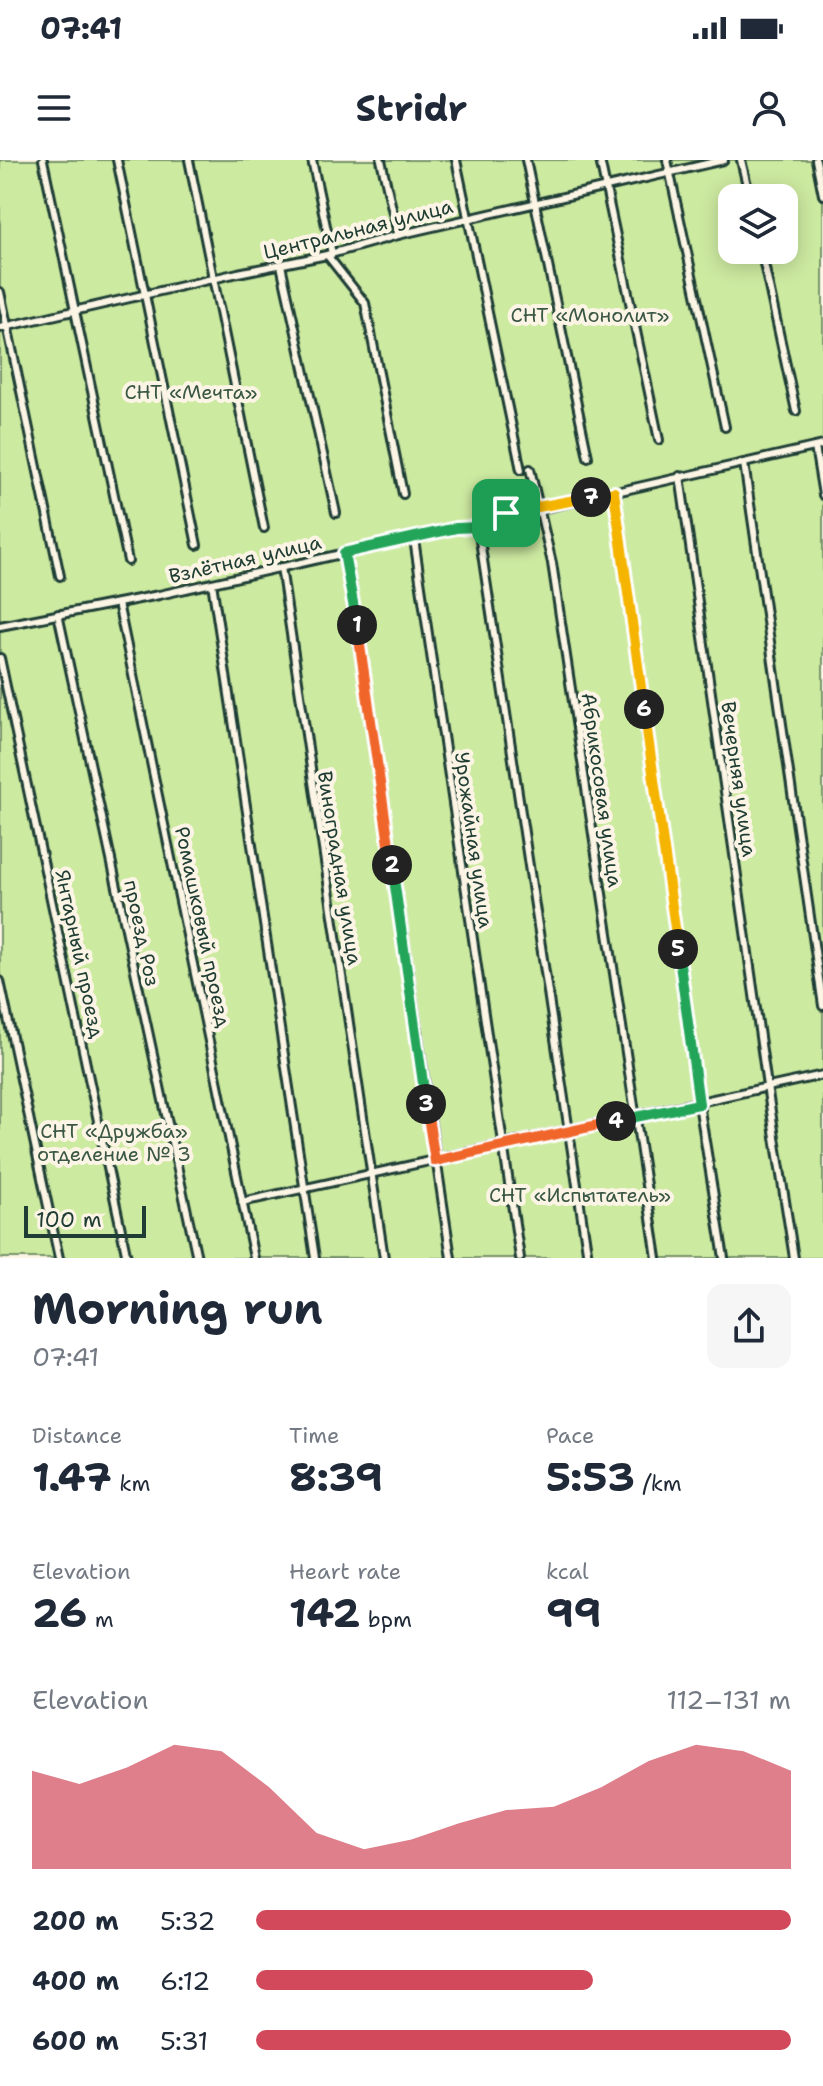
<!DOCTYPE html>
<meta charset="utf-8">
<style>
body{margin:0;font-family:"Shantell Sans",sans-serif;background:#f6f6f7;color:#1f2937;height:100vh;display:flex;flex-direction:column;font-size:30px;white-space:nowrap}
*{box-sizing:border-box;margin:0}
p{font-size:26px;color:#747a83}
.icon{flex:none;width:44px;height:44px;fill:none;stroke:currentColor;stroke-width:2;stroke-linecap:round;stroke-linejoin:round}
.map{position:relative;height:1098px;overflow:hidden}
.details{display:flex;flex-direction:column;background:#fff;flex:1}
.details>*{flex:none}
.fabs{position:absolute;left:718px;top:24px;display:grid;gap:16px}
.fabs a{display:grid;place-items:center;width:80px;height:80px;border-radius:16px;background:#fff;box-shadow:0 4px 20px #0003;font-size:40px}
.scale{position:absolute;left:24px;bottom:20px;width:122px;box-sizing:border-box;padding-left:8px;border:4px solid #1f3d34;border-top:0;font-size:22px;line-height:28px;white-space:nowrap;color:#1f3d34;-webkit-text-stroke:6px #fcf5e5;paint-order:stroke}
.pin{position:absolute;display:grid;place-items:center;width:68px;height:68px;color:#fff;margin:-34px;border-radius:16px;box-shadow:0 4px 12px #0006}
.km{position:absolute;width:40px;height:40px;margin:-20px;border-radius:50%;background:#222;color:#fff;font-size:22px;line-height:40px;text-align:center}
.round{display:grid;place-items:center;flex:none;width:84px;height:84px;border-radius:16px;background:#f6f6f7}
.head{display:flex;align-items:center;justify-content:space-between;height:136px;padding:0 32px}
h1{font-size:44px;font-weight:700;line-height:60px}
.figures{display:grid;grid-template-columns:repeat(3,1fr);gap:12px;height:136px;padding:8px 32px}
.figures div{display:grid;align-content:center}
.figures b{font-size:40px;font-weight:700}
.figures small{font-size:22px;font-weight:400}
.figures p{font-size:22px}
.chart{height:224px;padding:16px 32px}
.chart p{display:flex;justify-content:space-between}
.chart svg{width:100%;height:144px;margin-top:8px;fill:#d1495b;opacity:.7}
ul{padding:0 32px;list-style:none;font-size:26px}
li{display:grid;grid-template-columns:128px 96px 1fr;align-items:center;height:60px}
li i{height:20px;border-radius:10px;background:#d1495b}
.status{display:flex;justify-content:space-between;align-items:center;height:56px;padding:0 40px;background:#fff;direction:ltr}
.status svg{height:22px;fill:currentColor}
header{display:flex;justify-content:space-between;align-items:center;height:104px;padding:0 32px;background:#fff;font-size:36px;font-weight:700}
.map>svg:first-child{display:block}
</style>
<div class="status"><b>07:41</b><svg viewBox="0 0 49 12"><path d="M0 12V9h3v3zM5 12V6h3v6zM10 12V3h3v9zM15 12V0h3v12zM26 1h20v11H26zM47 4h2v5h-2z"/></svg></div>
<header><svg class="icon" aria-label="menu" viewBox="0 0 24 24"><path d="M4 6h16M4 12h16M4 18h16"/></svg>Stridr<svg class="icon" aria-label="person" viewBox="0 0 24 24"><circle cx="12" cy="8" r="4"/><path d="M4 21q1-7 8-7t8 7"/></svg></header>
<div class="map">
<svg width="823" height="1098" viewBox="0 0 823 1098">
<rect width="100%" height="100%" fill="#fcf5e5"/>
<filter id="ink" filterUnits="userSpaceOnUse"><feTurbulence type="fractalNoise" baseFrequency=".0125" numOctaves="2"/><feDisplacementMap in="SourceGraphic" scale="16" xChannelSelector="R" yChannelSelector="G"/><feConvolveMatrix kernelMatrix="1 2 1 2 8 2 1 2 1" color-interpolation-filters="sRGB"/></filter>
<g filter="url(#ink)">
<!-- green -->
<path fill="#cdeaa1" stroke="#76946a" stroke-width="2" fill-rule="evenodd" d="M 0,0 L 823,0 L 823,1098 L 0,1098 ZM 732,38 L 784,38 L 784,90 L 732,90 Z"/>
<g fill="none" stroke-linecap="round" stroke-linejoin="round">
<defs>
<g id="minor">
<path d="M 43,0 L 128,401"/>
<path d="M 117,0 L 197,385"/>
<path d="M 189,0 L 264,368"/>
<path d="M 312,0 L 332,94"/>
<path d="M 381,0 L 398,75"/>
<path d="M 456,0 L 521,310"/>
<path d="M 526,0 L 588,297"/>
<path d="M 600,0 L 659,280"/>
<path d="M 667,0 L 725,267"/>
<path d="M 741,0 L 750,38"/>
<path d="M 816,0 L 823,35"/>
<path d="M 761,90 L 796,251"/>
<path d="M 327,95 L 365,143 L 403,334"/>
<path d="M 281,105 L 336,353"/>
<path d="M 0,132 L 60,416"/>
<path d="M 0,168 L 238,113 L 327,95 L 398,75 L 724,0"/>
<path d="M 815,287 L 823,335"/>
<path d="M 744,303 L 823,846"/>
<path d="M 530,309 L 552,403 L 657,1098"/>
<path d="M 680,316 L 767,926 L 794,1098"/>
<path d="M 614,332 L 699,944 L 724,1098"/>
<path d="M 478,367 L 588,1098"/>
<path d="M 414,379 L 520,1098"/>
<path d="M 344,393 L 350,422 L 451,1098"/>
<path d="M 281,407 L 384,1098"/>
<path d="M 212,423 L 315,1098"/>
<path d="M 118,443 L 254,1098"/>
<path d="M 58,454 L 197,1098"/>
<path d="M 0,466 L 159,435 L 456,368 L 478,367 L 506,353 L 541,349 L 823,285"/>
<path d="M 0,498 L 127,1098"/>
<path d="M 0,821 L 59,1098"/>
<path d="M 242,1042 L 823,915"/>
</g>
</defs>
<!-- minor casing -->
<use href="#minor" stroke="#1f3d34" stroke-width="12"/>
<!-- minor -->
<use href="#minor" stroke="#fcf5e5" stroke-width="6"/>
</g>
</g>
<g fill="none" stroke-linecap="round" stroke-linejoin="round" filter="url(#ink)">
<defs>
<path id="split-1" d="M 357,465 L 344,393 L 456,368 L 478,367 L 506,353"/>
<path id="split-2" d="M 357,465 L 392,705"/>
<path id="split-3" d="M 392,705 L 426,944"/>
<path id="split-4" d="M 426,944 L 435,1001 L 616,961"/>
<path id="split-5" d="M 616,961 L 699,944 L 678,789"/>
<path id="split-6" d="M 644,549 L 678,789"/>
<path id="split-7" d="M 591,337 L 614,332 L 644,549"/>
<path id="split-8" d="M 506,353 L 591,337"/>
</defs>
<!-- split-1 casing -->
<use href="#split-1" stroke="#fff" stroke-width="16"/>
<!-- split-2 casing -->
<use href="#split-2" stroke="#fff" stroke-width="16"/>
<!-- split-3 casing -->
<use href="#split-3" stroke="#fff" stroke-width="16"/>
<!-- split-4 casing -->
<use href="#split-4" stroke="#fff" stroke-width="16"/>
<!-- split-5 casing -->
<use href="#split-5" stroke="#fff" stroke-width="16"/>
<!-- split-6 casing -->
<use href="#split-6" stroke="#fff" stroke-width="16"/>
<!-- split-7 casing -->
<use href="#split-7" stroke="#fff" stroke-width="16"/>
<!-- split-8 casing -->
<use href="#split-8" stroke="#fff" stroke-width="16"/>
<!-- split-1 -->
<use href="#split-1" stroke="#22a559" stroke-width="10"/>
<!-- split-2 -->
<use href="#split-2" stroke="#f0652b" stroke-width="10"/>
<!-- split-3 -->
<use href="#split-3" stroke="#22a559" stroke-width="10"/>
<!-- split-4 -->
<use href="#split-4" stroke="#f0652b" stroke-width="10"/>
<!-- split-5 -->
<use href="#split-5" stroke="#22a559" stroke-width="10"/>
<!-- split-6 -->
<use href="#split-6" stroke="#f5b400" stroke-width="10"/>
<!-- split-7 -->
<use href="#split-7" stroke="#f5b400" stroke-width="10"/>
<!-- split-8 -->
<use href="#split-8" stroke="#f5b400" stroke-width="10"/>
</g>
<g text-anchor="middle" dominant-baseline="central" stroke-width="8" stroke-linejoin="round" paint-order="stroke">
<!-- street labels -->
<g font-size="20" fill="#1f3d34" stroke="#fcf5e5">
<text transform="translate(358 69) rotate(-14)">Центральная улица</text>
<text transform="translate(245 399) rotate(-13)">Взлётная улица</text>
<text transform="translate(739 619) rotate(82)">Вечерняя улица</text>
<text transform="translate(602 630) rotate(82)">Абрикосовая улица</text>
<text transform="translate(474 680) rotate(82)">Урожайная улица</text>
<text transform="translate(340 708) rotate(81)">Виноградная улица</text>
<text transform="translate(203 767) rotate(78)">Ромашковый проезд</text>
<text transform="translate(142 773) rotate(78)">проезд Роз</text>
<text transform="translate(80 794) rotate(78)">Янтарный проезд</text>
</g>
<!-- park labels -->
<g font-size="20" fill="#395744" stroke="#fcf5e5">
<text x="590" y="155">СНТ «Монолит»</text>
<text x="191" y="232">СНТ «Мечта»</text>
<text x="114" y="971">СНТ «Дружба»<tspan x="114" dy="23">отделение № 3</tspan></text>
<text x="580" y="1035">СНТ «Испытатель»</text>
</g>
</g>
</svg>
<div class="fabs">
<a><svg class="icon" aria-label="layers" viewBox="0 0 24 24"><path d="M12 4l9 5-9 5-9-5zM3 14l9 5 9-5"/></svg></a>
</div>
<div class="scale">100 m</div>
<div class="pin" style="left:506px;top:353px;background:#1e9e55"><svg class="icon" aria-label="arrive" viewBox="0 0 24 24"><path d="M6 21V4h12l-3 4 3 4H6"/></svg></div>
<b class="km" style="left:357px;top:465px">1</b>
<b class="km" style="left:392px;top:705px">2</b>
<b class="km" style="left:426px;top:944px">3</b>
<b class="km" style="left:616px;top:961px">4</b>
<b class="km" style="left:678px;top:789px">5</b>
<b class="km" style="left:644px;top:549px">6</b>
<b class="km" style="left:591px;top:337px">7</b>
</div>
<section class="details">
<div class="head"><div><h1>Morning run</h1><p>07:41</p></div><a class="round"><svg class="icon" aria-label="share" viewBox="0 0 24 24"><path d="M12 15V3M7 8l5-5 5 5M5 13v7h14v-7"/></svg></a></div>
<div class="figures">
<div><p>Distance</p><b>1.47<small> km</small></b></div>
<div><p>Time</p><b>8:39</b></div>
<div><p>Pace</p><b>5:53<small> /km</small></b></div>
</div>
<div class="figures">
<div><p>Elevation</p><b>26<small> m</small></b></div>
<div><p>Heart rate</p><b>142<small> bpm</small></b></div>
<div><p>kcal</p><b>99</b></div>
</div>
<div class="chart"><p><span>Elevation</span>112–131 m</p>
<svg viewBox="0 0 160 44" preserveAspectRatio="none"><path d="M0 44V14L10 18L20 13L30 6L40 8L50 19L60 33L70 38L80 35L90 30L100 26L110 25L120 19L130 11L140 6L150 8L160 14V44z"/></svg>
</div>
<ul>
<li><b>200 m</b>5:32<i style="width:100%"></i></li>
<li><b>400 m</b>6:12<i style="width:63%"></i></li>
<li><b>600 m</b>5:31<i style="width:100%"></i></li>
</ul>
</section>
